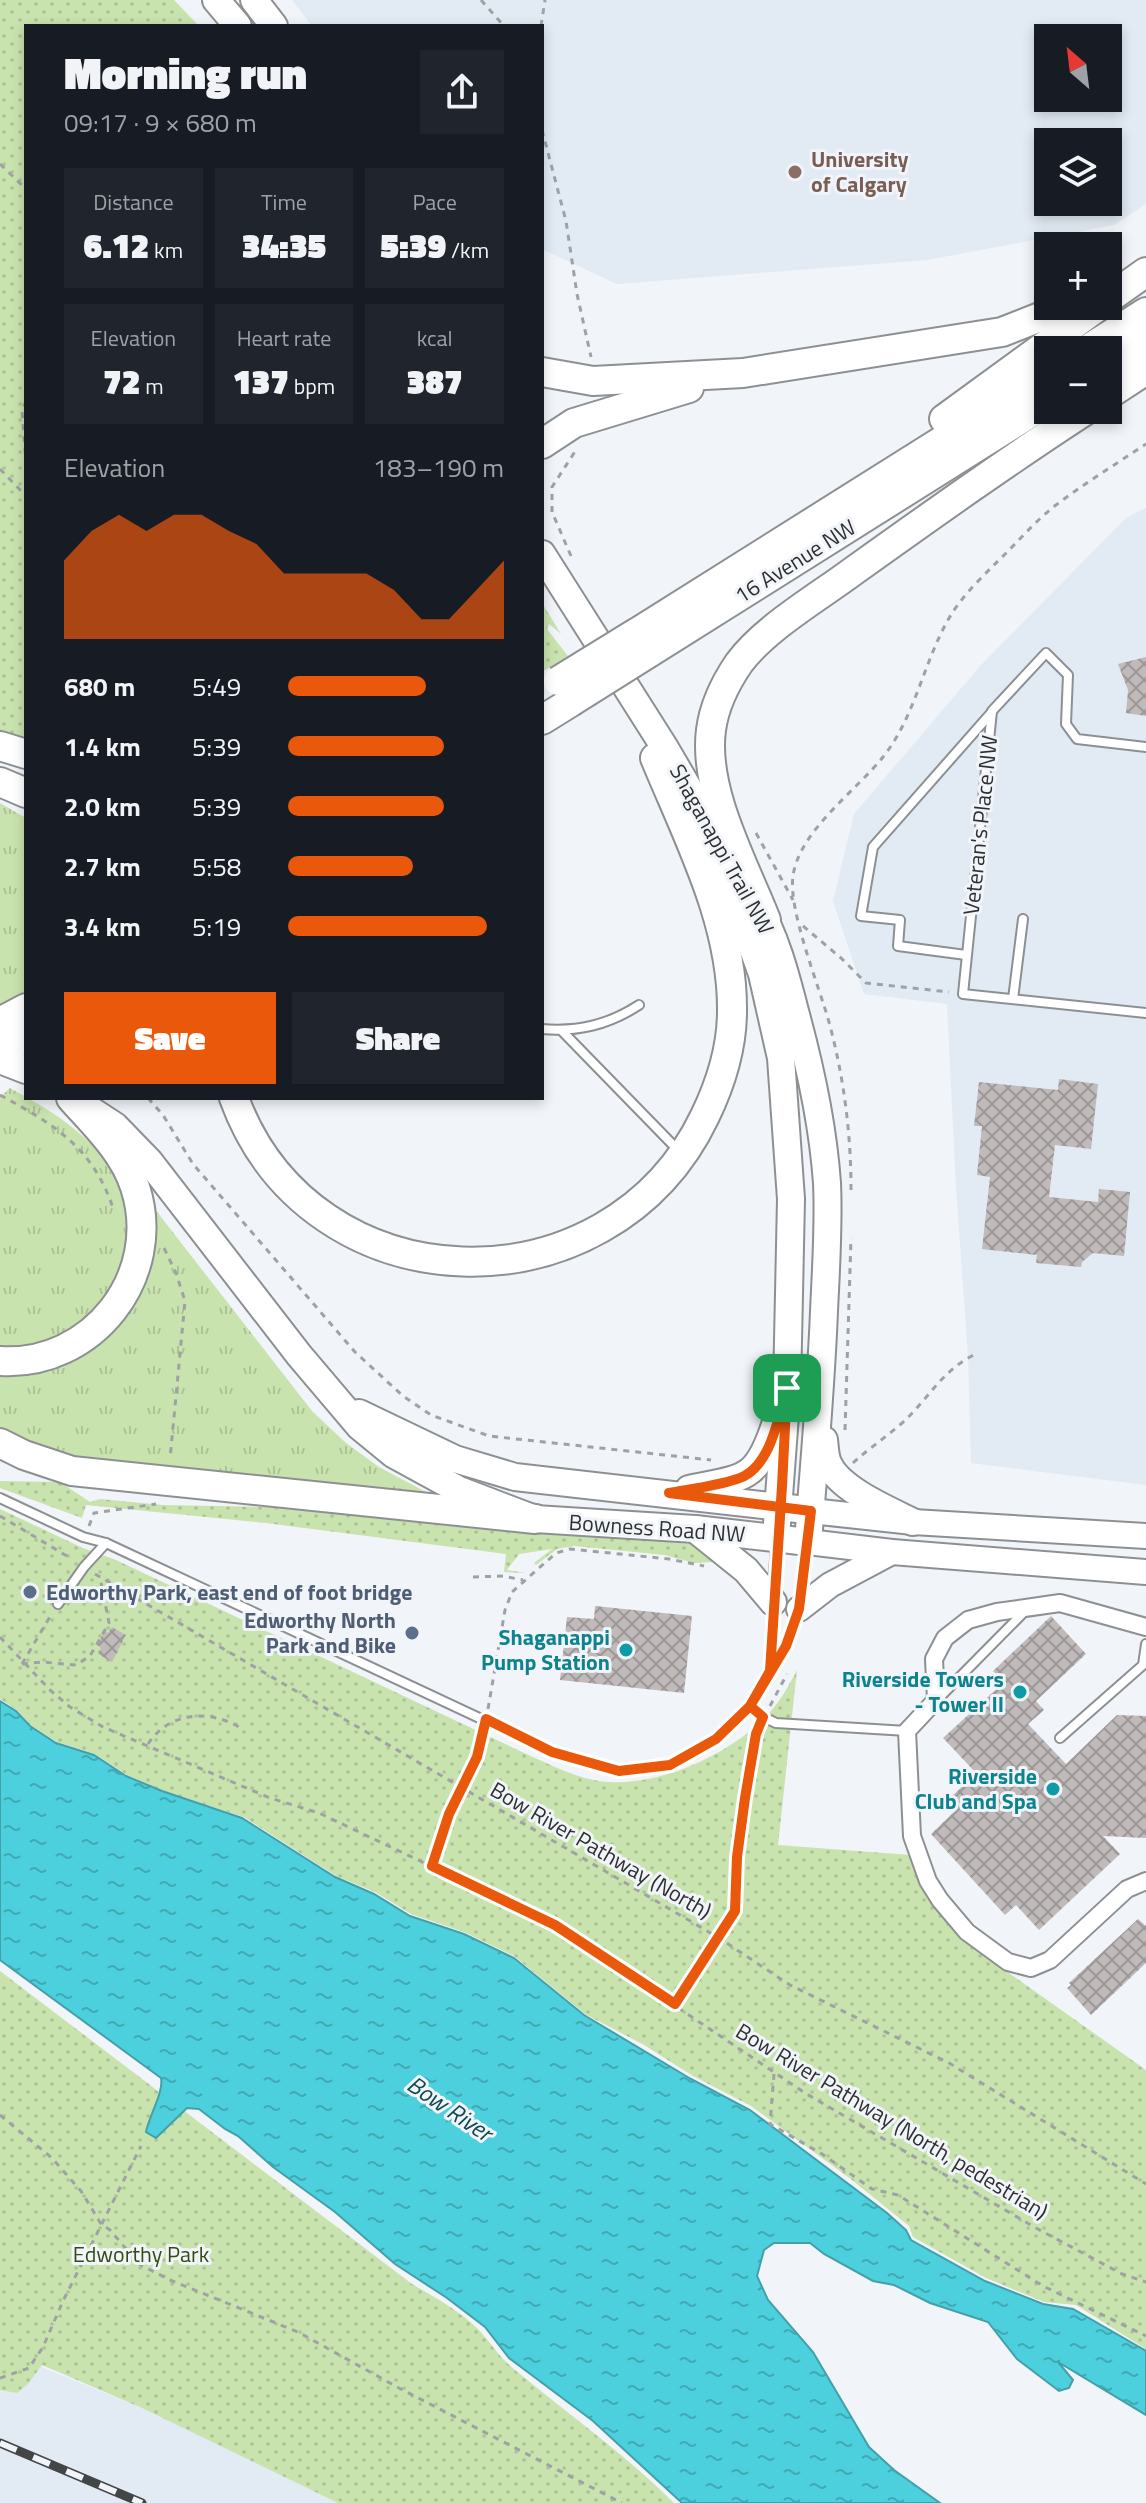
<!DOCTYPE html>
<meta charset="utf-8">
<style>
body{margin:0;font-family:"Titillium Web",sans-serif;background:#20242c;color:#f1f3f6;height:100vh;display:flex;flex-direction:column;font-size:30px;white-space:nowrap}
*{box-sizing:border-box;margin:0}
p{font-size:26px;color:#9ea1a6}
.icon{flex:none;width:44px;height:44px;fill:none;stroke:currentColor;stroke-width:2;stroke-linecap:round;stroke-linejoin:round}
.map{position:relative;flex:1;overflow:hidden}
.details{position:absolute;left:24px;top:24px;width:520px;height:1076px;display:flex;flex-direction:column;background:#171b24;border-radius:0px;box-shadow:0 4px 12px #0003}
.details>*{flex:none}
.needle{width:52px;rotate:332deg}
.tools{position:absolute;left:1034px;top:24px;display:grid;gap:16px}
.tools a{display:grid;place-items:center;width:88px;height:88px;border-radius:0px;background:#171b24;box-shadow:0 4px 12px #0003;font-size:40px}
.pin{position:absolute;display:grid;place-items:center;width:68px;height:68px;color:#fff;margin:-34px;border-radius:16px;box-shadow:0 4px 12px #0006}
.round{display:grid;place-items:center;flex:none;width:84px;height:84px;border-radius:0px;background:#20242c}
.summary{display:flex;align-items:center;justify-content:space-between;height:136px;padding:0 40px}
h1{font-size:44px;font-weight:800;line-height:60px}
.stats{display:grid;grid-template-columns:repeat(3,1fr);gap:12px;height:136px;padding:8px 40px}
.stats div{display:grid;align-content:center;border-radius:0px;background:#20242c;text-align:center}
.stats b{font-size:34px;font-weight:800}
.stats small{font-size:22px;font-weight:400}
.stats p{font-size:22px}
.chart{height:224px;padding:16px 40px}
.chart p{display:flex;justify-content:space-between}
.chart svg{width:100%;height:144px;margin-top:8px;fill:#ea580c;opacity:.7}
.button{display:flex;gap:16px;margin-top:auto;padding:16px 40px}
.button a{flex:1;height:92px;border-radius:0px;background:#ea580c;color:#fff;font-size:32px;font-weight:800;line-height:92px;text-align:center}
.button a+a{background:#20242c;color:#f1f3f6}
ul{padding:0 40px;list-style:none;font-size:26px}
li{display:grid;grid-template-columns:128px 96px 1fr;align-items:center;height:60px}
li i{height:20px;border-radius:10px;background:#ea580c}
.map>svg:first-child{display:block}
</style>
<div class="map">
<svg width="1146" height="2503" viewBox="0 0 1146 2503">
<defs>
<pattern id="grass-tufts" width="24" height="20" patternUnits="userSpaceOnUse" patternTransform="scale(2)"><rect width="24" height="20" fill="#c9e3ae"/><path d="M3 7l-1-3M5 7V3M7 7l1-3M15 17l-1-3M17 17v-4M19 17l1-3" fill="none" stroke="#adc396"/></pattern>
<pattern id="park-dots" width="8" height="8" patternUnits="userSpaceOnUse" patternTransform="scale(2)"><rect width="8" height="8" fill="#c9e3ae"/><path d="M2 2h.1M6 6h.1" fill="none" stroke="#adc396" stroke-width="1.8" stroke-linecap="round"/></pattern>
<pattern id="water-ripples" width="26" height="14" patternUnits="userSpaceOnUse" patternTransform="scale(2)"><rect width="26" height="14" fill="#4cd0dd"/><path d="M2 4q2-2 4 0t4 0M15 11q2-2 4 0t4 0" fill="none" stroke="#40a9b4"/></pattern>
<pattern id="building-cross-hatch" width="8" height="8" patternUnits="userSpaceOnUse" patternTransform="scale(2)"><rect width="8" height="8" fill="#c0bbba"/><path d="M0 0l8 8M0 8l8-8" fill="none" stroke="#9c9898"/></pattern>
</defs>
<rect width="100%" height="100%" fill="#f1f4f8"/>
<!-- built -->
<g fill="#e2eaf4" fill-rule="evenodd">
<path d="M 292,0 L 1146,0 L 1146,204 L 1114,225 L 927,260 L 617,284 L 542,249 L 542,26 L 312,26 ZM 1048,38 L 1108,38 L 1108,98 L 1048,98 ZM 1048,142 L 1108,142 L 1108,202 L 1048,202 Z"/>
<path d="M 1146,508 L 1146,1485 L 971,1463 L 968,1356 L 956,1187 L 947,1004 L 864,994 L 833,901 L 854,814 L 981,665 L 1126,518 Z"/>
<path d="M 0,2350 L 142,2408 L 338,2503 L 0,2503 Z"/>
</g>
<!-- grass -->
<g fill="url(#grass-tufts)">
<path d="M 0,803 L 26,818 L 26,991 L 0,1005 Z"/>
<path d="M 10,1088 C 48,1109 94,1135 115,1177 C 139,1226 127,1293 81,1326 C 57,1343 29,1349 0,1349 L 0,1097 Z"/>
<path d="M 154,1208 L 312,1411 L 346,1443 L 379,1467 L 437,1498 L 82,1460 L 39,1448 L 0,1429 L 0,1374 C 70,1377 138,1331 150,1260 C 153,1244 152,1226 152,1210 Z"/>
</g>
<!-- park -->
<g fill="url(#park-dots)">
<path d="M 0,0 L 174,0 L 199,26 L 26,26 L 26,741 L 0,733 Z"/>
<path d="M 542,603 L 561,634 L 549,624 L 547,629 L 568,656 L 542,672 Z"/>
<path d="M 0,1481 L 60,1482 L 90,1502 L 100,1499 L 163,1505 L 312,1508 L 691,1544 L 735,1572 L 732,1574 L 714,1562 L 694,1563 L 665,1555 L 574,1546 L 557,1549 L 536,1565 L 534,1563 L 552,1549 L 519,1554 L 507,1570 L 526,1573 L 504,1572 L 506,1554 L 266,1523 L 86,1505 L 82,1518 L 0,1488 Z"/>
<path d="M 0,1509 L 83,1548 L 116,1560 L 522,1752 C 542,1761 564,1772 585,1778 C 647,1796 741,1753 778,1702 C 785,1693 791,1681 797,1670 L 778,1845 L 910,1855 L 932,1901 L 968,1944 L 1146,2070 L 1146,2349 L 1076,2305 L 1044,2302 L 986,2278 L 913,2237 L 909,2226 L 852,2180 L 751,2106 L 693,2076 L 644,2045 L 585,2014 L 514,1956 L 464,1932 L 411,1914 L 375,1892 L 336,1876 L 244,1817 L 163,1791 L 127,1775 L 95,1754 L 57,1742 L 30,1725 L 17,1710 L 0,1699 Z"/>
<path d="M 0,1971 L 412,2284 C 434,2297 460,2311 478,2329 C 492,2344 498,2356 515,2370 C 568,2414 625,2454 674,2503 L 338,2503 L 142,2408 L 42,2365 L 28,2384 L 17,2393 L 0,2390 Z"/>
</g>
<!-- water -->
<path fill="url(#water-ripples)" stroke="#43a0a9" stroke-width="2" d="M 0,1701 L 16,1711 L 30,1726 L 56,1743 L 94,1755 L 126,1776 L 162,1791 L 242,1818 L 335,1877 L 374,1894 L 410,1916 L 464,1934 L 514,1958 L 584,2015 L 691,2079 L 750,2110 L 887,2213 L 906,2230 L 911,2240 L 985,2281 L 1043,2304 L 1073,2309 L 1146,2351 L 1146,2415 L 1058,2362 L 1073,2380 L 1069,2388 L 1059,2391 L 1017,2359 L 988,2322 L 930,2303 L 894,2285 L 873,2281 L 824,2254 L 810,2243 L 774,2243 L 764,2250 L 757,2276 L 768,2300 L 813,2352 L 869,2447 L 894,2470 L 940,2503 L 682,2503 L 593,2421 L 509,2358 L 485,2327 L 447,2298 L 395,2264 L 335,2212 L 273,2167 L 238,2136 L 225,2129 L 199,2109 L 187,2108 L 156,2138 L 146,2132 C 149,2116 164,2092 161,2078 L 0,1960 Z"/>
<!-- building -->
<g fill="url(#building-cross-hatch)">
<path d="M 1146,657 L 1146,716 L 1126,713 L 1128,690 L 1118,664 Z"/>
<path d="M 1059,1079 L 1098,1084 L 1091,1149 L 1055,1145 L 1049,1197 L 1098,1202 L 1099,1189 L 1130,1192 L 1124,1256 L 1093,1253 L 1082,1262 L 1081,1267 L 1036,1263 L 1037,1255 L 982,1249 L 990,1177 L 977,1175 L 982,1126 L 974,1126 L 979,1082 L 1058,1090 Z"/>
<path d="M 595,1606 L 692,1616 L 684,1693 L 560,1680 L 567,1617 L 594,1619 Z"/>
<path d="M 1051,1616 L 1086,1654 L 1036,1701 L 1044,1710 L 1028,1724 L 1066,1764 L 1117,1715 L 1146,1716 L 1146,1838 L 1103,1836 L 1120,1854 L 1039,1930 L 1016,1905 L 1005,1915 L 931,1834 L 955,1811 L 946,1802 L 976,1773 L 943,1738 L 1004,1682 L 993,1671 Z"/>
<path d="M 112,1627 L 126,1635 L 112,1662 L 98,1654 L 101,1648 L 97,1645 L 105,1631 L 108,1633 Z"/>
<path d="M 1138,1919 L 1146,1926 L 1146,1963 L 1091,2015 L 1067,1988 L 1071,1985 L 1069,1983 Z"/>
</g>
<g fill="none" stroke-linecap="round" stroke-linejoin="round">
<defs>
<g id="service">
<path d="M 1146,747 L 1077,739 L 1066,724 L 1068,675 L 1046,653 L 992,711 L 963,994 L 1146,1013"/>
<path d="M 966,955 L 898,946 L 900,920 L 861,916 L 873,847 L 992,712"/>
<path d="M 1013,999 L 1023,919"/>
<path d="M 542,1029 C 578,1032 608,1025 639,1005"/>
<path d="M 562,1031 L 676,1148"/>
<path d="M 0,1498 L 83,1537 L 106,1543 L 552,1752 L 619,1771 L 670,1765 L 716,1739 L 750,1706 L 786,1646 L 798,1612"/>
<path d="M 773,1590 L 776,1544"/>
<path d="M 801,1599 L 808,1545"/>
<path d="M 58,1604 L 84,1567 L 106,1543"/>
<path d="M 770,1670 L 773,1604"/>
<path d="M 938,1699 L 1024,1612"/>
<path d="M 750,1706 L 763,1717 L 776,1723 L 907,1731"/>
<path d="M 1060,1738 L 1143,1665 L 1146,1644"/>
</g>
<path id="minor" d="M 1146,1627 L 1060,1603 L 997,1612 L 968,1620 L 945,1638 L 934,1659 L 936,1700 L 907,1731 L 912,1836 L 928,1881 L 940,1900 L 967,1932 L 1008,1962 L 1031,1968 L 1050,1960 L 1127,1889 L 1146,1881"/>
<g id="secondary">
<path d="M 811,1511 L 913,1522 L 1146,1536"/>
<path d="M 808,1542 L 892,1552 L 1146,1572"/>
<path d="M 799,1609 L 830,1585 L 892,1552"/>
</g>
<g id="primary">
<path d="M 216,0 L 238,26"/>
<path d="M 254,0 L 274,26"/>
<path d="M 542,554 L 665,748 L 731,861"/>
<path d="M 704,844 L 744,924 L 762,974 L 781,1058 L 791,1199 L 787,1388 L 776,1537"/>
<path d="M 0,1060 L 26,1070"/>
<path d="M 89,1109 L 115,1126 L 149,1161 L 299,1355 L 360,1427 L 393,1454 L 459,1490 L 535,1519 L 695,1529 L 808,1542 C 814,1465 821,1388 824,1311 C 826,1268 829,1225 827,1183 C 823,1126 811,1070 796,1015 C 786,976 776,936 755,901"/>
<path d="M 359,1413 L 455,1459 L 515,1477 L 797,1509"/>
<path d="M 824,1440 C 825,1447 825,1458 829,1465 C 841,1490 889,1510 913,1522"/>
<path d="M 689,1489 C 746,1477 757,1481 776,1422"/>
<path d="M 695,1529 L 746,1570 L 773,1602"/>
</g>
<g id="trunk">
<path d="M 1108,299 L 1146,272"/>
<path d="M 1086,350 L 1146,312"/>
<path d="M 1108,364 L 1146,341"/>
<path d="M 542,372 L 593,381 L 743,373 L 1002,332 L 1068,306"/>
<path d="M 1108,395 L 1146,370"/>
<path d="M 944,419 L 1099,306"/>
<path d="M 542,444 L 574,423 L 689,388"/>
<path d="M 636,633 L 1048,374"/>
<path d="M 649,653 L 1048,402"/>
<path d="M 542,720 L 571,702"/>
<path d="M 0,746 L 26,754"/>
<path d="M 0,782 L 26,793"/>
<path d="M 766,920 C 744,864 703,791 711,730 C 714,707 726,682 739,663 C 765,628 817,598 852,572 C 929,517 1006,462 1086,410"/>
<path d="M 0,1022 L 26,1008"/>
<path d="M 0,1051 L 26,1038"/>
<path d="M 234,1098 C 311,1309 609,1317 705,1116 C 721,1083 732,1048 732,1011 C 733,922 688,838 655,758"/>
<path d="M 0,1361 C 92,1367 164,1276 135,1187 C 124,1152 95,1125 71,1098"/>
<path d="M 0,1443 L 24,1455 L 72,1471 L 535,1519"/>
</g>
</defs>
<!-- service casing -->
<use href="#service" stroke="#8d9093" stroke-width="12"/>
<!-- minor casing -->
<use href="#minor" stroke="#8d9093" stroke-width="20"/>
<!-- secondary casing -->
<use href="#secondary" stroke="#8d9093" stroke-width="28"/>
<!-- primary casing -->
<use href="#primary" stroke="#8d9093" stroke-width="30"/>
<!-- trunk casing -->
<use href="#trunk" stroke="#8d9093" stroke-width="32"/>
<!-- path -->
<g stroke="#9fa2a4" stroke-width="3" stroke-dasharray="6 6" stroke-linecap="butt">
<path d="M 481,0 L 504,26"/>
<path d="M 541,26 L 545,0"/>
<path d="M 542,130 L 566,221 L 577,294 L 591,357"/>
<path d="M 0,164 L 26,189"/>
<path d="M 26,401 L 22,411 L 26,462"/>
<path d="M 0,469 L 26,496"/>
<path d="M 571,556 L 552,512 L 552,487 L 576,450"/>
<path d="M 756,833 L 793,900"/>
<path d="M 803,926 L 841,958 L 866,983 L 949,992"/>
<path d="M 0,1095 C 55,1125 94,1148 114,1211"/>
<path d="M 148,1098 L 163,1115 L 193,1164 L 355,1352 L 403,1396 L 431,1415 L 489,1436 L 711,1460"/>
<path d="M 851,1190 C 851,1133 844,1078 829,1022 C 819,986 788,910 793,876 C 799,831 856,791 883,757 C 915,717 923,664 948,620 C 960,598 981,578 999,560 C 1018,542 1035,521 1056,505 C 1085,483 1116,464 1146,444"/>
<path d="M 164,1248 L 176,1273 L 185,1301 L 170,1459"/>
<path d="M 845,1430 L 851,1238"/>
<path d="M 853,1463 C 868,1449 885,1438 901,1424 C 929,1399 942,1369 978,1353"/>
<path d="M 0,1516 L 72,1559"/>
<path d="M 89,1526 L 94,1513 L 156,1504"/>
<path d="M 95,1574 L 617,1878 L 719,1938 L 790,1985 L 949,2063 L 1146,2184"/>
<path d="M 473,1577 L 503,1576 L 523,1580"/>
<path d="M 0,1637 L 50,1690 L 70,1707 L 103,1727 L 270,1798 L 319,1813 L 555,1925 L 805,2093 L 1036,2228 L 1122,2274 L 1146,2282"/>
<path d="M 22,1664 L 42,1662 L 76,1665 L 90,1656 L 109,1623 L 100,1577"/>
<path d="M 22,1664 L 51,1615"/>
<path d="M 770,1706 L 787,1674"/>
<path d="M 488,1709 L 505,1610 L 512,1592 L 556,1553 L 570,1549 L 669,1559 L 704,1566"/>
<path d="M 148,1744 C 169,1712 208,1709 239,1727"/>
<path d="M 432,1866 L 449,1814 L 477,1757 L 483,1732"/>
<path d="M 675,2003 L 735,1911 L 737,1857 L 757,1731"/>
<path d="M 774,2074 L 770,2124 L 822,2154 L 872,2189 L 898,2195 L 1043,2286 L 1146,2336"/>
<path d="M 0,2115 L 52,2158 L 81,2191 L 101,2224 L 110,2230 L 139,2264 L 170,2280 L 298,2332 L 399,2388 L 622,2503"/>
<path d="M 0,2378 L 29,2368 L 43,2347 L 63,2301 L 141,2146"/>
</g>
<!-- service -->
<use href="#service" stroke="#fff" stroke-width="8"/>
<!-- minor -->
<use href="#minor" stroke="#fff" stroke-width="16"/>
<!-- secondary -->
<use href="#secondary" stroke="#fff" stroke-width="24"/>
<!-- primary -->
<use href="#primary" stroke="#fff" stroke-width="26"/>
<!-- trunk -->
<use href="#trunk" stroke="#fff" stroke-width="28"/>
<defs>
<path id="rail" d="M 0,2443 L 142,2503"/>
</defs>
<!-- rail casing -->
<use href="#rail" stroke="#444546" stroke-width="9"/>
<!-- rail -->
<use href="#rail" stroke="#f1f4f8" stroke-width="6" stroke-dasharray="18" stroke-linecap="butt"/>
<defs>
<g id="trunk-bridge">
<path d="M 558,681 L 636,633"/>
<path d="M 571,702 L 649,653"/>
</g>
</defs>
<!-- trunk-bridge casing -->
<use href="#trunk-bridge" stroke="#8d9093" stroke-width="32" stroke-linecap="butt"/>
<!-- trunk-bridge -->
<use href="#trunk-bridge" stroke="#fff" stroke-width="28"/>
</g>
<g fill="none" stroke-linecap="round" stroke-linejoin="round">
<defs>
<path id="route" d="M 787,1388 L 782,1486 L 770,1671 L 750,1706 L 716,1739 L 670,1765 L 619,1771 L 552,1752 L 486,1719 L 477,1757 L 449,1814 L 432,1866 L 555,1925 L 675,2004 L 735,1911 L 737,1857 L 745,1798 L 756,1734 L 763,1717 L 750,1706 L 786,1646 L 799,1609 L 811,1511 C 763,1505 716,1499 669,1493 C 691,1489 716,1486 737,1479 C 771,1469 778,1417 787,1388"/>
</defs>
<!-- route casing -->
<use href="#route" stroke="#fff" stroke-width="16"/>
<!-- route -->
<use href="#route" stroke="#ea580c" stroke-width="10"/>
</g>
<!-- markers -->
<circle fill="#8d6e63" stroke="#f1f4f8" stroke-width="3" cx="795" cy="172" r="8"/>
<g fill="#5c6f8a" stroke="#f1f4f8" stroke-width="3">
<circle cx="30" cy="1592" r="8"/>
<circle cx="412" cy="1633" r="8"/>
</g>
<g fill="#0f9aa8" stroke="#f1f4f8" stroke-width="3">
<circle cx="626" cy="1650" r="8"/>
<circle cx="1020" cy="1692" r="8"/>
<circle cx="1053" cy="1789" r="8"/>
</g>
<g text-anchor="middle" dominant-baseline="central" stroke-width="6" stroke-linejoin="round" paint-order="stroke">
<!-- education labels -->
<g font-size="22" font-weight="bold" fill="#785e54" stroke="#f1f4f8" text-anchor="start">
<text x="811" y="159">University<tspan x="811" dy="25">of Calgary</tspan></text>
</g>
<!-- street labels -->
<g font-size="22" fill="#2f3031" stroke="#f1f4f8">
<text transform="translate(795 561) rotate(-32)">16 Avenue NW</text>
<text transform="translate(980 825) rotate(-84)">Veteran's Place NW</text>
<text transform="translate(722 849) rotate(61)">Shaganappi Trail NW</text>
<text transform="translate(657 1528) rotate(4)">Bowness Road NW</text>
<text transform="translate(601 1850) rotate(30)">Bow River Pathway (North)</text>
<text transform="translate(892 2121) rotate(31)">Bow River Pathway (North, pedestrian)</text>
</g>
<!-- service labels -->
<g font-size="22" font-weight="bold" fill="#4e5e75" stroke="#f1f4f8" text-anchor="start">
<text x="46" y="1592">Edworthy Park, east end of foot bridge</text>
<text x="396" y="1620" text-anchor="end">Edworthy North<tspan x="396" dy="25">Park and Bike</tspan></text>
</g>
<!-- culture labels -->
<g font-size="22" font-weight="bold" fill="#0d838f" stroke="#f1f4f8" text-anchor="end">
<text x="610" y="1637">Shaganappi<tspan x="610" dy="25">Pump Station</tspan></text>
<text x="1004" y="1679">Riverside Towers<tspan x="1004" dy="25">- Tower II</tspan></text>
<text x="1037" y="1776">Riverside<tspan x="1037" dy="25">Club and Spa</tspan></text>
</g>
<!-- park labels -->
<g font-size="22" fill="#344c13" stroke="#f1f4f8">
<text x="141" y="2254">Edworthy Park</text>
</g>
<!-- water labels -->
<g font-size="24" font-style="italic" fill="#104a50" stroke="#f1f4f8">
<text transform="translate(450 2108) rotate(34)">Bow River</text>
</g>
</g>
</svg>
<div class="tools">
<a><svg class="needle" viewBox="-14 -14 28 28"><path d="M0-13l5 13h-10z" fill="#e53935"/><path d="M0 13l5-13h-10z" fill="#9ea1a6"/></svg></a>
<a><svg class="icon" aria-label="layers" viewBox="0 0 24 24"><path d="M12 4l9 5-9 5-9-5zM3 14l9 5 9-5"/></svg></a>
<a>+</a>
<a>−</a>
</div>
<div class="pin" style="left:787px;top:1388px;background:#1e9e55"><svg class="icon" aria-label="arrive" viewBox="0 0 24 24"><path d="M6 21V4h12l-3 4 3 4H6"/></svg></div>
<section class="details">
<div class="summary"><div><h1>Morning run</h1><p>09:17 · 9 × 680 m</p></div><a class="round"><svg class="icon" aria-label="share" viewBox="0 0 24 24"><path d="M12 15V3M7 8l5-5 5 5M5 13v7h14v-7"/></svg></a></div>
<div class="stats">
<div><p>Distance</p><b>6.12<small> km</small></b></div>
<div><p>Time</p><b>34:35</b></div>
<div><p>Pace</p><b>5:39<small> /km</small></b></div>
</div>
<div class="stats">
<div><p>Elevation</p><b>72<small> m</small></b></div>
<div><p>Heart rate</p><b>137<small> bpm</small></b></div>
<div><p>kcal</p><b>387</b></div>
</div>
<div class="chart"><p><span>Elevation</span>183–190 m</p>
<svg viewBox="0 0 160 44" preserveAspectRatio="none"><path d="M0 44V20L10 11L20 6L30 11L40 6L50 6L60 11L70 15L80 24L90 24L100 24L110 24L120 29L130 38L140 38L150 29L160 20V44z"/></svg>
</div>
<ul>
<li><b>680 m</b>5:49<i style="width:64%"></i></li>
<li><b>1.4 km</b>5:39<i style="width:72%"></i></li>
<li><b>2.0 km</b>5:39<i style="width:72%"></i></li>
<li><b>2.7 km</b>5:58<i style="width:58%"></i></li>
<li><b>3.4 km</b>5:19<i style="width:92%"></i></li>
</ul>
<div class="button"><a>Save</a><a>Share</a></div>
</section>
</div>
